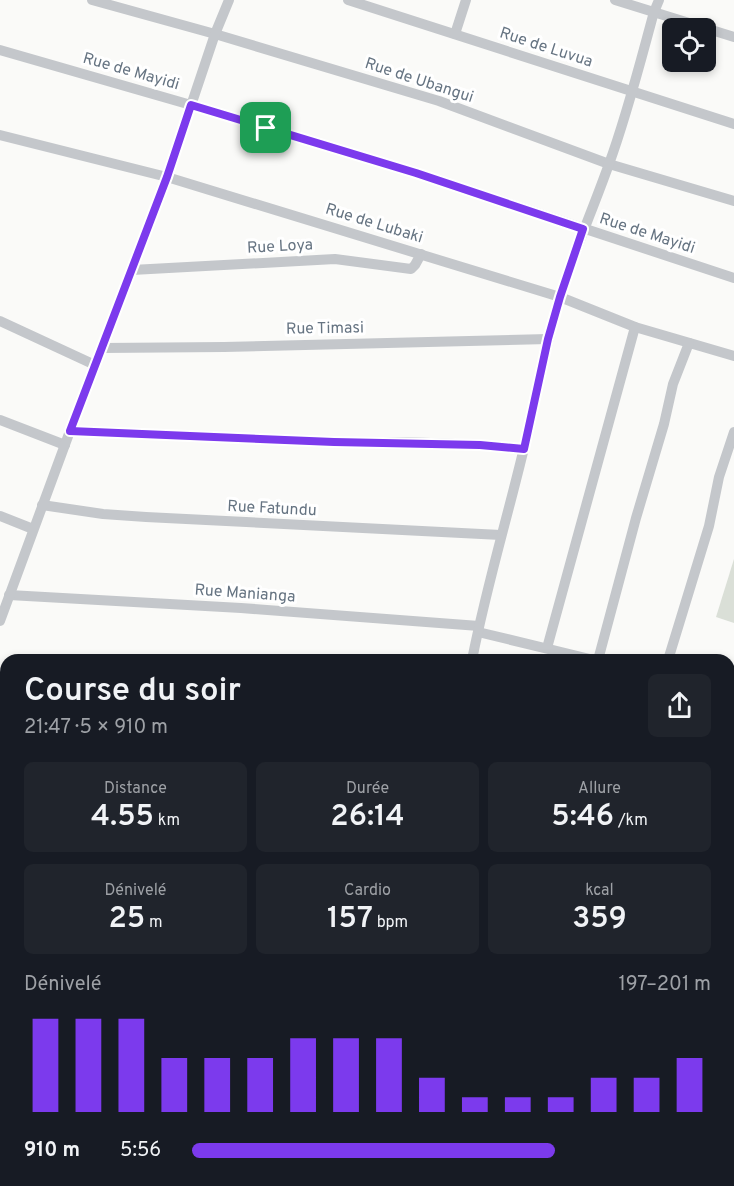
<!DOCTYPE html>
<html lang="fr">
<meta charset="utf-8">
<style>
body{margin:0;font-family:Overpass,sans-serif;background:#20242c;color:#f1f3f6;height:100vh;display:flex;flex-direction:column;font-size:22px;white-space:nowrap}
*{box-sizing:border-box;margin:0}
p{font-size:20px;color:#9ea1a6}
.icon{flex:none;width:33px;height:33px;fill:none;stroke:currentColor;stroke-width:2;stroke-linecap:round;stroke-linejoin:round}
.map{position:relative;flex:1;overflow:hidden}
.details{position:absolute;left:0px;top:654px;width:735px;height:532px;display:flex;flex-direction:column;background:#171b24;border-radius:18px 18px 0 0;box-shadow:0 3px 9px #0003}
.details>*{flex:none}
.controls{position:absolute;left:662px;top:18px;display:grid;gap:12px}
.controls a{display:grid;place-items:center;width:54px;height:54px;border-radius:9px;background:#171b24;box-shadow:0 3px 9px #0003;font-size:30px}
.pin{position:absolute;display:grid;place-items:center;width:51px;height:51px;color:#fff;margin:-26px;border-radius:12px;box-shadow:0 3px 9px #0006}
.round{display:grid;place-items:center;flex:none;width:63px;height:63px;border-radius:9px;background:#20242c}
.summary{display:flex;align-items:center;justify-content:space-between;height:102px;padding:0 24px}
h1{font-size:33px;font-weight:600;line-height:45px}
.stats{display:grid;grid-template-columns:repeat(3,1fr);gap:9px;height:102px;padding:6px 24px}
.stats div{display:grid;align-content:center;border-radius:9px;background:#20242c;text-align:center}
.stats b{font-size:30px;font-weight:600}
.stats small{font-size:16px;font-weight:400}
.stats p{font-size:16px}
.chart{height:168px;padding:12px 24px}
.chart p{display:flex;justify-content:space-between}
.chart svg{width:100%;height:108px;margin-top:6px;stroke:#7c3aed;stroke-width:6}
ul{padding:0 24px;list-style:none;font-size:20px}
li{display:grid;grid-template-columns:96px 72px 1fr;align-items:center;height:45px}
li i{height:15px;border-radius:8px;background:#7c3aed}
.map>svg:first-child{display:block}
</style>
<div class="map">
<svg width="734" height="1186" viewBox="0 0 734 1186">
<rect width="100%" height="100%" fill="#fafaf8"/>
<!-- green -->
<path fill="#dadfd7" d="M 734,559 L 734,623 L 716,617 Z"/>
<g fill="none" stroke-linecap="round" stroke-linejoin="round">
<!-- minor -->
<g stroke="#c4c7cb" stroke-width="10">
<path d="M 92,0 L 215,34 L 439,101 L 609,164 L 734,201"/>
<path d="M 348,0 L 734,124"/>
<path d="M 615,0 L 734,37"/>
<path d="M 455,34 L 466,0"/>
<path d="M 0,50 L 191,105 L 416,173 L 734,278"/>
<path d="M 0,135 L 167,177 L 560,297 L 635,327 L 734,356"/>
<path d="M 132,270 L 335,259 L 411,269 L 415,265 L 421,254"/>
<path d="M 0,321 L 95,365"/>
<path d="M 102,348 L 224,347 L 548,339"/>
<path d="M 0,420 L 65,445"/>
<path d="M 70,431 L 334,442 L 406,442 L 480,445 L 524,449"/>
<path d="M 42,505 L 103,514 L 146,517 L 501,535"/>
<path d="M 0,516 L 33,529"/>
<path d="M 9,595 L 241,608 L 479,626"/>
<path d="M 0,621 L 70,431 L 167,177 L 215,34 L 229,0"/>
<path d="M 478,632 L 594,660"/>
<path d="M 547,648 L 635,327"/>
<path d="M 472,660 C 486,588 507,519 524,448 C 536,397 545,346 560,297 C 574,252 593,209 609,164 C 627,115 640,63 654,12 L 659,0"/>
<path d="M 598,660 L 636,518 L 664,424 L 673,384 L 689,343"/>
<path d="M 668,660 L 709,526 L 719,477 L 734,432"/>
<path d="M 0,681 L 6,681"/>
<path d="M 732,699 L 734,693"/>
<path d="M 729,740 L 734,741"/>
<path d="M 0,763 L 6,764"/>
<path d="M 729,824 L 734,824"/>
<path d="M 0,850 L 6,851"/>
<path d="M 729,914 L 734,914"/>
<path d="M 0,940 L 6,941"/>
<path d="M 729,1001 L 734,1001"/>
<path d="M 0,1027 L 6,1028"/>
<path d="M 0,1114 L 6,1115"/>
<path d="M 729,1144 L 734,1103"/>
<path d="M 628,1180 L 668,1186"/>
<path d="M 408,1186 L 409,1180"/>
<path d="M 724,1186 L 725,1180"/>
</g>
</g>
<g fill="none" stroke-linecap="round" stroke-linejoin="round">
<defs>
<path id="route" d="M 191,105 L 416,173 L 583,229 L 560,297 L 548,339 L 524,449 L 480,445 L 334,442 L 70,431 L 167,177 Z"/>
</defs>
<!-- route casing -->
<use href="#route" stroke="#fff" stroke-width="12"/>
<!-- route -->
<use href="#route" stroke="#7c3aed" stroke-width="8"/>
</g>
<g text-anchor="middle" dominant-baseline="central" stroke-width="6" stroke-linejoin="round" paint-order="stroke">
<!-- street labels -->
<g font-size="16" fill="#667482" stroke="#fff">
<text transform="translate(546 48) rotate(18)">Rue de Luvua</text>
<text transform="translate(131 72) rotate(16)">Rue de Mayidi</text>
<text transform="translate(419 81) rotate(18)">Rue de Ubangui</text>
<text transform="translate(374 224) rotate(17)">Rue de Lubaki</text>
<text transform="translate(647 234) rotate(18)">Rue de Mayidi</text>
<text transform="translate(280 247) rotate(-3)">Rue Loya</text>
<text transform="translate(325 329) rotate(-1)">Rue Timasi</text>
<text transform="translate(272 509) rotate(3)">Rue Fatundu</text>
<text transform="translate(245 594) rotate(4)">Rue Manianga</text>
</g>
</g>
</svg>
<div class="controls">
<a><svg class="icon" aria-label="locate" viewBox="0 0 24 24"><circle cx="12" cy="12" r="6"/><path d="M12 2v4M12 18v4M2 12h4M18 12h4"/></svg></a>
</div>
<div class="pin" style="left:266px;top:128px;background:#1e9e55"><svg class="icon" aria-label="arrive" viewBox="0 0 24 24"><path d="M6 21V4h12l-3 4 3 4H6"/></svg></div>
<section class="details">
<div class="summary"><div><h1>Course du soir</h1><p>21:47 · 5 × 910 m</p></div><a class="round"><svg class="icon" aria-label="share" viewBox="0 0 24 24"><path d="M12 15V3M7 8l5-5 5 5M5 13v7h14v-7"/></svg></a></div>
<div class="stats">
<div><p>Distance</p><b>4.55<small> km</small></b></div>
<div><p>Durée</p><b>26:14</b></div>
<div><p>Allure</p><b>5:46<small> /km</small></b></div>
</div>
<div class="stats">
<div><p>Dénivelé</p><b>25<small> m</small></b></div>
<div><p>Cardio</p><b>157<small> bpm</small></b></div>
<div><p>kcal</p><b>359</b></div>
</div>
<div class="chart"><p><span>Dénivelé</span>197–201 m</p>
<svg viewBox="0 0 160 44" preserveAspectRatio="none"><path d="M5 44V6M15 44V6M25 44V6M35 44V22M45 44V22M55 44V22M65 44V14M75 44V14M85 44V14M95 44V30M105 44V38M115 44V38M125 44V38M135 44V30M145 44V30M155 44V22"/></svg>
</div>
<ul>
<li><b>910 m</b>5:56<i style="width:70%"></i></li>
</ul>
</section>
</div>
